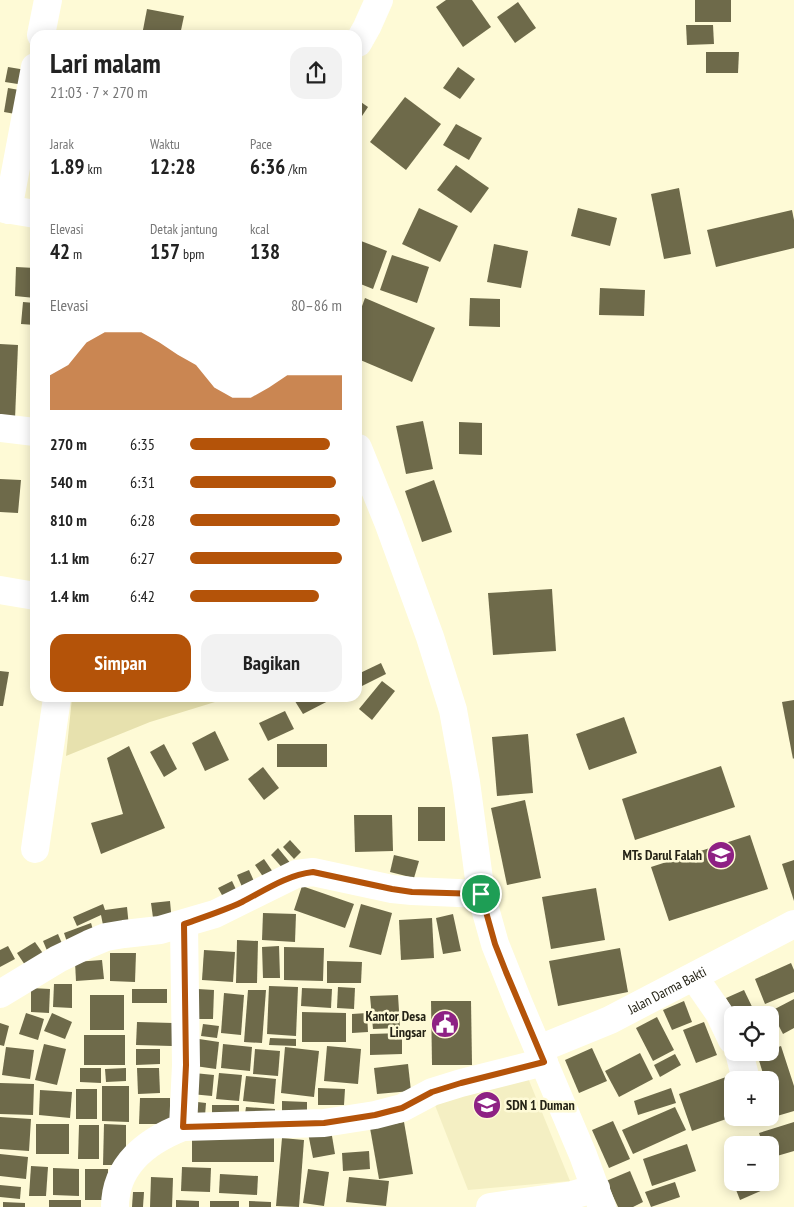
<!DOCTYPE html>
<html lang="id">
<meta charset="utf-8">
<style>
body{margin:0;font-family:"PT Sans Narrow",sans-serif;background:#f2f2f2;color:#222;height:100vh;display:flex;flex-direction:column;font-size:19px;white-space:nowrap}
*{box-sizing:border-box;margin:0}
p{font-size:16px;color:#767676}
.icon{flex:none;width:28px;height:28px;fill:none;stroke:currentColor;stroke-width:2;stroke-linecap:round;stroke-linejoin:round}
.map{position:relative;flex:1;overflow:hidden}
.side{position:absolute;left:30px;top:30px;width:332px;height:672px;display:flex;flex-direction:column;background:#fff;border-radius:15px;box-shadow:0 2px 12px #0003}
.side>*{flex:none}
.buttons{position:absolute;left:724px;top:1006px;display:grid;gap:10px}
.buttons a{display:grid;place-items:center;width:55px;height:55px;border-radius:10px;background:#fff;box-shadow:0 2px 12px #0003;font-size:25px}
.pin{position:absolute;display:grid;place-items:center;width:42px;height:42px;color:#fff;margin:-21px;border:2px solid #fff;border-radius:50%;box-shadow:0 1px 5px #0007}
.round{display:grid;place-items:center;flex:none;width:52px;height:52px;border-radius:15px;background:#f2f2f2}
.overview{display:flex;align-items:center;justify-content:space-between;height:85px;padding:0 20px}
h1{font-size:28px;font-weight:700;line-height:38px}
.stats{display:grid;grid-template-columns:repeat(3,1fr);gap:8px;height:85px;padding:5px 20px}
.stats div{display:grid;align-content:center}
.stats b{font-size:21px;font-weight:700}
.stats small{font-size:14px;font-weight:400}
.stats p{font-size:14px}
.chart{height:140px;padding:10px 20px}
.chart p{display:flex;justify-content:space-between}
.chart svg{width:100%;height:90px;margin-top:5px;fill:#b45309;opacity:.7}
.cta{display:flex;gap:10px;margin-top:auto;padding:10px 20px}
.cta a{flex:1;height:58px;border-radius:15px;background:#b45309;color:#fff;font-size:20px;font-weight:700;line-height:58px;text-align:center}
.cta a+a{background:#f2f2f2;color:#222}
ul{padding:0 20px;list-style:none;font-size:16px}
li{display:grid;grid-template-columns:80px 60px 1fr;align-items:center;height:38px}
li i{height:12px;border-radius:6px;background:#b45309}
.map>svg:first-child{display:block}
</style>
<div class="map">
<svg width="794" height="1207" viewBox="0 0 794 1207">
<rect width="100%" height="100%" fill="#fefad6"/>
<!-- built -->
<path fill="#f4efc3" d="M 528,1078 L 570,1181 L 468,1190 L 431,1095 Z"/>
<!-- green -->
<path fill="#e7e1ae" d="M 72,698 L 228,698 L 150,722 L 66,756 Z"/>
<!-- building -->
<g fill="#6e6a4a">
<path d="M 446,0 L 472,0 L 491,27 L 463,47 L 436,7 Z"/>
<rect x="695" y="0" width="36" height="22"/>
<path d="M 518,2 L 536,28 L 515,43 L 497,17 Z"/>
<path d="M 147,9 L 184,16 L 180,35 L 142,35 Z"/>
<path d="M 686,25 L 713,25 L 714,44 L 687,45 Z"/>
<path d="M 706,52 L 739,52 L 738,73 L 706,73 Z"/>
<path d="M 8,67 L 26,70 L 24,85 L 5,82 Z"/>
<path d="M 458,67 L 475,79 L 460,99 L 443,88 Z"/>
<path d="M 8,88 L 25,91 L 21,115 L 4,112 Z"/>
<path d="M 405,97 L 441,124 L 406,170 L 370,142 Z"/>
<path d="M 358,100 L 368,107 L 358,122 Z"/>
<path d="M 456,124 L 482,138 L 469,160 L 443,145 Z"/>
<path d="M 456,165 L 489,188 L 471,213 L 437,190 Z"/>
<path d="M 679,188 L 691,254 L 664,259 L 651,194 Z"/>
<path d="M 419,208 L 458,226 L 440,262 L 402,244 Z"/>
<path d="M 578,208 L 617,218 L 610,246 L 571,236 Z"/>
<path d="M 792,210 L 794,220 L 794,248 L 716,267 L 707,230 Z"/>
<path d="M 361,241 L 387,251 L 373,289 L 358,283 L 358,249 Z"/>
<path d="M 494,244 L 528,251 L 521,288 L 487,282 Z"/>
<path d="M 392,255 L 429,267 L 417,303 L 380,290 Z"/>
<path d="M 16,267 L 35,268 L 35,298 L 15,296 Z"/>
<path d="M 600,288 L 645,290 L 644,316 L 599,315 Z"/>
<path d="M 365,298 L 435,328 L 412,382 L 358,359 L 358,317 Z"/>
<path d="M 470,298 L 500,299 L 500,327 L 469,326 Z"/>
<path d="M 23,302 L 35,303 L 35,325 L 21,324 Z"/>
<path d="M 0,344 L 18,345 L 15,419 L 0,418 Z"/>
<path d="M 423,421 L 433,469 L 406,474 L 396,426 Z"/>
<path d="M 459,422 L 482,423 L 482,455 L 459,454 Z"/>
<path d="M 0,479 L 21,480 L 18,513 L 0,512 Z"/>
<path d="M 434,480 L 452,532 L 422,542 L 405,491 Z"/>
<path d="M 552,589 L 556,651 L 493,655 L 488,593 Z"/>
<path d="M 381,663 L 386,674 L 358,688 L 358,674 Z"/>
<path d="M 0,671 L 9,672 L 3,706 L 0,706 Z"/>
<path d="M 382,681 L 395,691 L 372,720 L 359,709 Z"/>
<path d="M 293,698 L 334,698 L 303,714 Z"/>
<path d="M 794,700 L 794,758 L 793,759 L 782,702 Z"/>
<path d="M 285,711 L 294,729 L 268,741 L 259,723 Z"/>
<path d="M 624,717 L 637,753 L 589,770 L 576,734 Z"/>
<path d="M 215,731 L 229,760 L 205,771 L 192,743 Z"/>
<path d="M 528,734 L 533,793 L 497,796 L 492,737 Z"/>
<path d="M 164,744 L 177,769 L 164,777 L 150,752 Z"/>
<rect x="277" y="744" width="50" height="23"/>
<path d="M 129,746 L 165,828 L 101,854 L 91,823 L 123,814 L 107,758 Z"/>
<path d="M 721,766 L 735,807 L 635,840 L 622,799 Z"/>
<path d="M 263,767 L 279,788 L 264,800 L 248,779 Z"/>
<path d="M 525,800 L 541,878 L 507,885 L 491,808 Z"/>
<rect x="418" y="807" width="27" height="34"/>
<path d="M 354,815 L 392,815 L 393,851 L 355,852 Z"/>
<path d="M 750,835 L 768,889 L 669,921 L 651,867 Z"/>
<path d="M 290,840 L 301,852 L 294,859 L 283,847 Z"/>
<path d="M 278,848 L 292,865 L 285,871 L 271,855 Z"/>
<path d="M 394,855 L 419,861 L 414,878 L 390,872 Z"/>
<path d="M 264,859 L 275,875 L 266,881 L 255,865 Z"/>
<path d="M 794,860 L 794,901 L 782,864 Z"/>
<path d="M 249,870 L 257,888 L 245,894 L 237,875 Z"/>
<path d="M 232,881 L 240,898 L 227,904 L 218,888 Z"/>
<path d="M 302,886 L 354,904 L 345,928 L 294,910 Z"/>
<path d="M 596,888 L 605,940 L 551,949 L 542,897 Z"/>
<path d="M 170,901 L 172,923 L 154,925 L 151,903 Z"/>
<path d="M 103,904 L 105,910 L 127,907 L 129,927 L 104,930 L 101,915 L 77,926 L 73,917 Z"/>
<path d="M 361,904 L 392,913 L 381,955 L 349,947 Z"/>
<path d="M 263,913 L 296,914 L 295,942 L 262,940 Z"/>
<path d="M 453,914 L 461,951 L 443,954 L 436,918 Z"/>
<path d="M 432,918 L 434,958 L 401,960 L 399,920 Z"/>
<path d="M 91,923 L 94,933 L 67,942 L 64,933 Z"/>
<path d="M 58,934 L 66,953 L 51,960 L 43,941 Z"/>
<path d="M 237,940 L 258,941 L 257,983 L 236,983 Z"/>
<path d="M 35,942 L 49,962 L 31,974 L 17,953 Z"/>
<path d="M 8,946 L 15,959 L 0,967 L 0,950 Z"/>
<path d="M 279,946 L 280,978 L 263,978 L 262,947 Z"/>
<path d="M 284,947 L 324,948 L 323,981 L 284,980 Z"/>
<path d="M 620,948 L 628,992 L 558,1006 L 549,961 Z"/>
<path d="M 204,950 L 235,952 L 233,982 L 202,980 Z"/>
<path d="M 110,953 L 136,953 L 135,982 L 110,981 Z"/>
<path d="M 102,960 L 104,979 L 76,981 L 75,962 Z"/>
<path d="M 327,961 L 362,962 L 361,983 L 327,983 Z"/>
<path d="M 791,963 L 794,970 L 794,992 L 765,1004 L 755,979 Z"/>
<path d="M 54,984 L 72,984 L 72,1008 L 53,1007 Z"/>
<path d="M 269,986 L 298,987 L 296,1036 L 267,1034 Z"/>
<path d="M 338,987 L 355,988 L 354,1009 L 337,1008 Z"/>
<path d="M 31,988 L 50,989 L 49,1013 L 31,1012 Z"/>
<path d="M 302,988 L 332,989 L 331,1008 L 301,1006 Z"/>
<rect x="132" y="989" width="35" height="14"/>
<path d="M 198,989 L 214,990 L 213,1019 L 196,1019 Z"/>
<path d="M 248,990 L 266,990 L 262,1043 L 244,1042 Z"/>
<path d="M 744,990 L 756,1015 L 735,1015 L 726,998 Z"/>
<path d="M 224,993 L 244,995 L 241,1035 L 221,1033 Z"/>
<rect x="90" y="995" width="34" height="35"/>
<path d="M 398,995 L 400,1028 L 373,1029 L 370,996 Z"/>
<path d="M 794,999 L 794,1028 L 783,1034 L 771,1011 Z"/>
<path d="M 431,1001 L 471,1001 L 472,1065 L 432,1065 Z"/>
<path d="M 684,1001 L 692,1022 L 672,1030 L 663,1010 Z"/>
<path d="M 302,1012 L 346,1013 L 346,1042 L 302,1042 Z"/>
<path d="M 26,1013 L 44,1019 L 38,1040 L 19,1034 Z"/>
<path d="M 52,1013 L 72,1022 L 65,1039 L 44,1031 Z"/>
<path d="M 367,1013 L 368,1032 L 352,1033 L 352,1014 Z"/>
<path d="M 657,1017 L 674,1050 L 653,1061 L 636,1028 Z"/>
<path d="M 137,1022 L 173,1023 L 172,1046 L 136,1045 Z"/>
<path d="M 704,1022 L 717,1055 L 696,1063 L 683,1030 Z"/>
<path d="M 0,1023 L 9,1026 L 4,1046 L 0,1045 Z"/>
<path d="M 203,1024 L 219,1026 L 217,1038 L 201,1036 Z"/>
<path d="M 402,1033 L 402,1054 L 370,1055 L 370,1034 Z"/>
<rect x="84" y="1035" width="41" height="30"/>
<path d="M 270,1038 L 296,1039 L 296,1046 L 269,1045 Z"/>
<path d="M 199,1039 L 219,1042 L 216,1069 L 195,1066 Z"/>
<path d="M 44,1044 L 66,1049 L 57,1085 L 35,1080 Z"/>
<path d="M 223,1044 L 252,1047 L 250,1071 L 221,1068 Z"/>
<path d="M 327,1046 L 361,1049 L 358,1084 L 324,1081 Z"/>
<path d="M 781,1046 L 794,1086 L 794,1111 L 777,1116 L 770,1094 L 770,1080 L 765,1080 L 757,1054 L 770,1052 L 770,1050 Z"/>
<path d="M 6,1047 L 34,1050 L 30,1079 L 2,1075 Z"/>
<path d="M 285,1047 L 319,1051 L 314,1097 L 281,1093 Z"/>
<path d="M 592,1048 L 607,1081 L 579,1093 L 565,1060 Z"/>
<path d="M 136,1049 L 160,1049 L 160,1064 L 136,1065 Z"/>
<path d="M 255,1049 L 280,1051 L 278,1076 L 253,1074 Z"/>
<path d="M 640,1053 L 653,1079 L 619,1097 L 605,1071 Z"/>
<path d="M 675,1054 L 681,1065 L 660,1077 L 654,1065 Z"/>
<path d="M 408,1064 L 411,1091 L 377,1094 L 374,1068 Z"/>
<path d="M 80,1068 L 101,1068 L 101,1083 L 80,1082 Z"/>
<path d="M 126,1068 L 126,1081 L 106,1082 L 105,1069 Z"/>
<path d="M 137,1068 L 159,1068 L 160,1093 L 138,1094 Z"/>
<path d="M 194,1073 L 214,1075 L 212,1096 L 191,1094 Z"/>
<path d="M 219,1073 L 242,1075 L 239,1101 L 216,1099 Z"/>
<path d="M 246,1076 L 276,1079 L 274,1104 L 243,1101 Z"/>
<path d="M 726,1077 L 732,1094 L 732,1117 L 692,1131 L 679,1094 Z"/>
<path d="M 0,1083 L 34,1084 L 33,1115 L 0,1114 Z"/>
<path d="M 102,1086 L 129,1086 L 129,1122 L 102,1121 Z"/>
<path d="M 318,1088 L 345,1089 L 344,1105 L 318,1105 Z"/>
<path d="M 671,1088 L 676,1103 L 638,1115 L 634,1101 Z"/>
<rect x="76" y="1089" width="21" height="30"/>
<path d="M 40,1090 L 72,1092 L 70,1118 L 39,1115 Z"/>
<path d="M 140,1098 L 170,1098 L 170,1124 L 139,1124 Z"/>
<path d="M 189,1101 L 206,1103 L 205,1116 L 186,1114 Z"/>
<path d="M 282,1101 L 307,1102 L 307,1112 L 282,1111 Z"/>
<path d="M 212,1105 L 239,1105 L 239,1114 L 212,1115 Z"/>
<path d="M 246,1107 L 275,1109 L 275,1116 L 245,1114 Z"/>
<path d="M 675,1107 L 686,1130 L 633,1154 L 622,1130 Z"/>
<path d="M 0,1117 L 31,1119 L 29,1151 L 0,1149 Z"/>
<path d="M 613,1121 L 630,1159 L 609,1168 L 592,1130 Z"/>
<path d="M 404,1122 L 413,1174 L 379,1179 L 370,1128 Z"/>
<path d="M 794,1122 L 794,1151 L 770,1158 L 770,1145 L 763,1145 L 759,1133 Z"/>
<rect x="36" y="1124" width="33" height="30"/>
<path d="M 104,1124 L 126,1125 L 126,1165 L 103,1165 Z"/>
<path d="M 79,1125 L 99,1125 L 99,1159 L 78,1159 Z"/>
<path d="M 331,1130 L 335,1154 L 313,1158 L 308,1133 Z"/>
<path d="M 192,1136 L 274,1137 L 274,1162 L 192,1162 Z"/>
<path d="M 282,1138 L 304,1140 L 299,1207 L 276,1206 Z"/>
<path d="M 687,1144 L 696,1171 L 652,1186 L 643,1159 Z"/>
<path d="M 369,1151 L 370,1169 L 343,1171 L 342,1153 Z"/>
<path d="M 0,1154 L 28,1157 L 26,1179 L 0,1176 Z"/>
<path d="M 31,1166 L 48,1167 L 46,1196 L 29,1196 Z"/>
<path d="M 182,1167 L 211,1168 L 210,1192 L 181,1191 Z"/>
<path d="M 53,1168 L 79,1169 L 79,1196 L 53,1195 Z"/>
<rect x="85" y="1169" width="23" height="31"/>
<path d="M 308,1169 L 329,1172 L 324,1206 L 303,1203 Z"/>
<path d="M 630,1171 L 643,1202 L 633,1207 L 618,1207 L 606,1181 Z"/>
<path d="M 220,1174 L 258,1176 L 257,1195 L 219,1193 Z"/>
<path d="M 151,1177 L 173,1178 L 172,1207 L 150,1207 Z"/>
<path d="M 349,1177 L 389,1181 L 386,1206 L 346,1202 Z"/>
<path d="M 675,1182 L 680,1197 L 651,1207 L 645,1192 Z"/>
<path d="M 733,1182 L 762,1182 L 765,1189 L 740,1200 Z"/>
<path d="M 0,1185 L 21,1187 L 20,1199 L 0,1197 Z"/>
<path d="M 133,1192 L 144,1192 L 143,1207 L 132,1207 Z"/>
<rect x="49" y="1200" width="32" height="7"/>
<path d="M 176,1200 L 199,1201 L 199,1207 L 176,1207 Z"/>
<rect x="210" y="1201" width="29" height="6"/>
<path d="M 249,1201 L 271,1202 L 271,1207 L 249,1207 Z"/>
<path d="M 3,1202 L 25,1203 L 25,1207 L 3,1207 Z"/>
</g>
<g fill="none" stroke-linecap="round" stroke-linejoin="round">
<!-- minor -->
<g stroke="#fff" stroke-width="28">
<path d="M 41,35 L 48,0"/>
<path d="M 358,43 L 367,27 L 379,0"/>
<path d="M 0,208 L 35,214"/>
<path d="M 8,210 L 35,67"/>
<path d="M 0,428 L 35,432"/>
<path d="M 358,448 L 388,522 L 430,637 L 453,710 L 466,782 L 481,894 L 495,944 L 519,1004 L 583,1155 L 602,1207"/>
<path d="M 0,590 L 35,596"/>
<path d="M 35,849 L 57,698"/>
<path d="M 694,977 L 719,1013 L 732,1040"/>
<path d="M 0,994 L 58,959 L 89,944 L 106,937 L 124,934 L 160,930 L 215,914 L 296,874 L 313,872 L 392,889 L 412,891 L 481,894"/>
<path id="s1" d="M 539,1049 L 610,1020 L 794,924"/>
<path d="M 739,1052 L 746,1080"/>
<path d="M 183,1127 L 324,1123 L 375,1115 L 402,1108 L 432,1092 L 461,1083 L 544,1062"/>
<path d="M 115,1207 C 115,1165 147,1141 183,1127 L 186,1065 L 184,924"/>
<path d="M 490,1207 L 573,1195 L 596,1188"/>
</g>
</g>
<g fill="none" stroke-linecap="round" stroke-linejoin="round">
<defs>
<path id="route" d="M 313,872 L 392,889 L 412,892 L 481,894 L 495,944 L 506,972 L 544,1062 L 461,1083 L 432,1092 L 402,1108 L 375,1115 L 324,1123 L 183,1127 L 186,1065 L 184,924 C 204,917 223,911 242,902 C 265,890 287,875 313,872 Z"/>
</defs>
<!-- route casing -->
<use href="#route" stroke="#fff" stroke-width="10"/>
<!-- route -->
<use href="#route" stroke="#b45309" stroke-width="6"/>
</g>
<!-- icons -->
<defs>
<symbol id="school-disc" viewBox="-11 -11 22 22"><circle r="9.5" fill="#8e2184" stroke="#fefad6"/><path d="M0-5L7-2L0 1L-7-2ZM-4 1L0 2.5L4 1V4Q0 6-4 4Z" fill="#fff"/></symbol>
<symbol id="civic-disc" viewBox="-11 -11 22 22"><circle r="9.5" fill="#8e2184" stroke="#fefad6"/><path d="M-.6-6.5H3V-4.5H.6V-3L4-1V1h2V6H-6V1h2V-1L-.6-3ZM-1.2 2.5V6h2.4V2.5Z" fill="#fff"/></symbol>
</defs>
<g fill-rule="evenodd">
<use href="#school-disc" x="705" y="839" width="32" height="32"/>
<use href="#civic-disc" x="429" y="1008" width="32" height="32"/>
<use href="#school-disc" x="471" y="1089" width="32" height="32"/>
</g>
<g text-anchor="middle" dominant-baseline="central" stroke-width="5" stroke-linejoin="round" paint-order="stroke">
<!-- poi labels -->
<g font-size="14" font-weight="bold" fill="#252316" stroke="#fefad6" text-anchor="end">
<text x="702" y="855">MTs Darul Falah</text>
<text x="426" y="1016">Kantor Desa<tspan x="426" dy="16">Lingsar</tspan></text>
<text x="506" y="1105" text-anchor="start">SDN 1 Duman</text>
</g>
<!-- street labels -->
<g font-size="14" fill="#252316" stroke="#fefad6">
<text stroke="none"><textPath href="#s1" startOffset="141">Jalan Darma Bakti</textPath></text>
</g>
</g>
</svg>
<div class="buttons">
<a><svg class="icon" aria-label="locate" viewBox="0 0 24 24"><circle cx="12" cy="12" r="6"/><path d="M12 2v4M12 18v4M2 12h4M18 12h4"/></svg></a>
<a>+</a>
<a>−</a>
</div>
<div class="pin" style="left:481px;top:894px;background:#1e9e55"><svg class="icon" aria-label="arrive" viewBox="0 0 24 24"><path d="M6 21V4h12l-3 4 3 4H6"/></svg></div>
<section class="side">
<div class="overview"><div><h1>Lari malam</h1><p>21:03 · 7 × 270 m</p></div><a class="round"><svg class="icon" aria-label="share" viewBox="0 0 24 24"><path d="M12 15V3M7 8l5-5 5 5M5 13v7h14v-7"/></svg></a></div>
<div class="stats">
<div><p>Jarak</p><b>1.89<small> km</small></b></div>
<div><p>Waktu</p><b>12:28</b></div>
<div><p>Pace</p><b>6:36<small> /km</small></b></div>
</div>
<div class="stats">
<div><p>Elevasi</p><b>42<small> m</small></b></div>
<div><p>Detak jantung</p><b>157<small> bpm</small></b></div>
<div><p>kcal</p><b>138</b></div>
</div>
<div class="chart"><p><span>Elevasi</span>80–86 m</p>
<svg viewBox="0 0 160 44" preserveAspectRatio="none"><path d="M0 44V27L10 22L20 11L30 6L40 6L50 6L60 11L70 17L80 22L90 33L100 38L110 38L120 33L130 27L140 27L150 27L160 27V44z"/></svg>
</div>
<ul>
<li><b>270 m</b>6:35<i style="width:92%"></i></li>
<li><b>540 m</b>6:31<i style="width:96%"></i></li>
<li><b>810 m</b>6:28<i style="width:99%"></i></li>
<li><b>1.1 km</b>6:27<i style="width:100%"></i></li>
<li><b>1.4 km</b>6:42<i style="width:85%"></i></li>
</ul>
<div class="cta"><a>Simpan</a><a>Bagikan</a></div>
</section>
</div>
